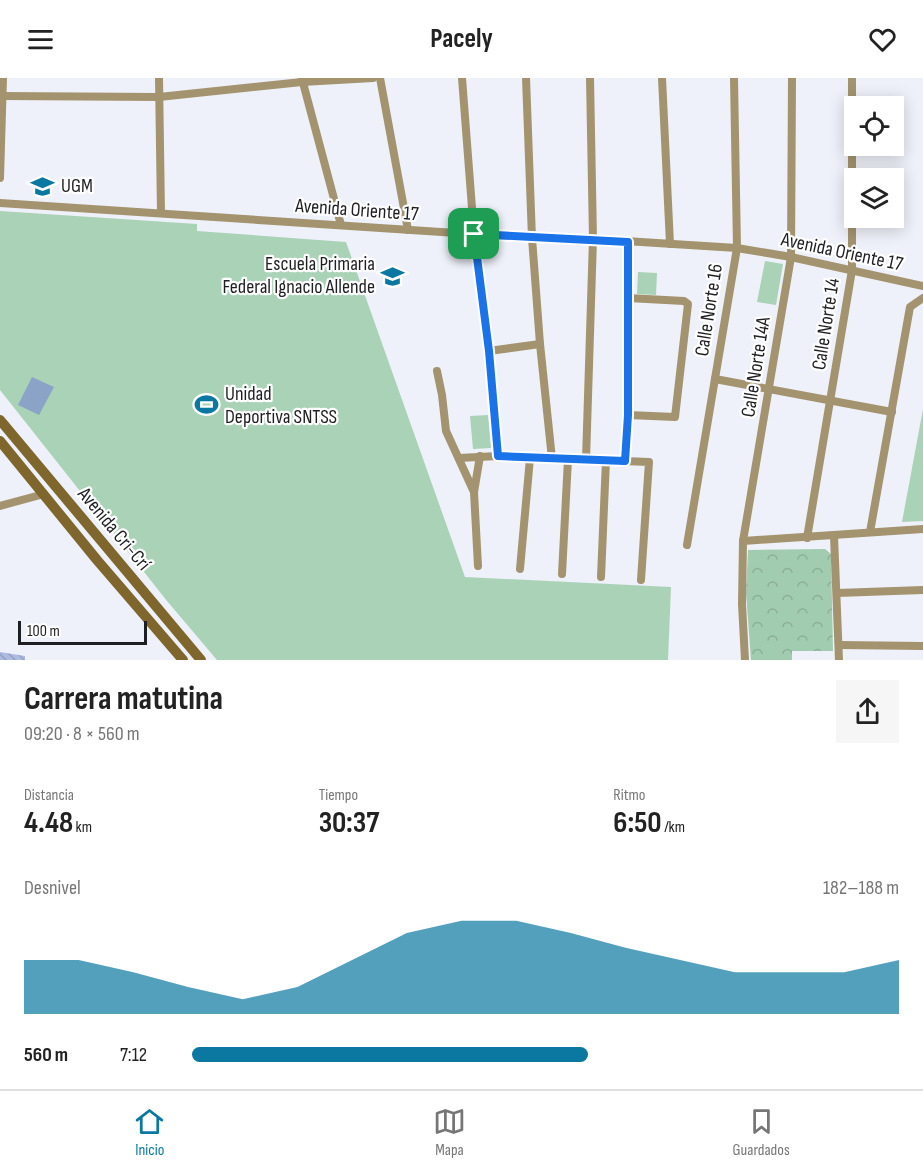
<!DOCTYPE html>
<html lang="es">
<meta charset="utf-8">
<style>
body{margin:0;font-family:"Sofia Sans Condensed",sans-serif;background:#f6f6f6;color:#222;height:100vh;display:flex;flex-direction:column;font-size:22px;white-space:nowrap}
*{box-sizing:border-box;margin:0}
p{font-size:20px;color:#767676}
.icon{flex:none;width:33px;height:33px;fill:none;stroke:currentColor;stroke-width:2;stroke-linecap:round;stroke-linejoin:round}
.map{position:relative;height:582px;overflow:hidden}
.sheet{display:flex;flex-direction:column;background:#fff;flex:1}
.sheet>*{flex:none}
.buttons{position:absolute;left:844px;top:18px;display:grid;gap:12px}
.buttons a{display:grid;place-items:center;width:60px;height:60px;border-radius:0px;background:#fff;box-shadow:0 3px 15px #0003;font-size:30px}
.scale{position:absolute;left:18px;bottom:15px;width:129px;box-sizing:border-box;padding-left:6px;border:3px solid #1e1f22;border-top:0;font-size:16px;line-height:21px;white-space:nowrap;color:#1e1f22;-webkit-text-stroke:4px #fff;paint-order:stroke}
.pin{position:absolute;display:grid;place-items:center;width:51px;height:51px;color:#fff;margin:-26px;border-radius:12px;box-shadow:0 3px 9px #0006}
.round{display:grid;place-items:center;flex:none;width:63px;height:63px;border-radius:0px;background:#f6f6f6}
.headline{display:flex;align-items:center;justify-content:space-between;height:102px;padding:0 24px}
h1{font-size:33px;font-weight:700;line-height:45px}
.figures{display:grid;grid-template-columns:repeat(3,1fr);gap:9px;height:102px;padding:6px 24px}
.figures div{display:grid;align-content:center}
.figures b{font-size:30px;font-weight:700}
.figures small{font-size:16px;font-weight:400}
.figures p{font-size:16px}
.chart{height:168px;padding:12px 24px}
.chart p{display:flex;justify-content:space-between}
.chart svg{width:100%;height:108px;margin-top:6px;fill:#0b78a2;opacity:.7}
ul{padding:0 24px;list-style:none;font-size:20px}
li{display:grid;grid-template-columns:96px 72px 1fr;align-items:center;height:45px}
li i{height:15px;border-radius:8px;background:#0b78a2}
header{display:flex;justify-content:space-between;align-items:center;height:78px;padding:0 24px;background:#fff;font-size:27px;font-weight:700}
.tab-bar{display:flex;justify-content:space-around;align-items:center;height:84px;border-top:2px solid #e0e0e0;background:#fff;font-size:16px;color:#767676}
.tab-bar a{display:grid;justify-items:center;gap:3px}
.tab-bar .selected{color:#0b78a2}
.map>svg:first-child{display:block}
</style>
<header><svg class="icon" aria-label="menu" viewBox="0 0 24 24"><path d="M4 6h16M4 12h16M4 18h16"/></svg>Pacely<svg class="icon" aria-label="heart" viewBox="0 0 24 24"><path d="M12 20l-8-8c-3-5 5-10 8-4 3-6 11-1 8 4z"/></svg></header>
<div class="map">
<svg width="923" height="582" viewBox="0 0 923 582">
<defs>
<pattern id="forest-crowns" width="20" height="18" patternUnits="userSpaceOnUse" patternTransform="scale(1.5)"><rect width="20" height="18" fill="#a2ccb0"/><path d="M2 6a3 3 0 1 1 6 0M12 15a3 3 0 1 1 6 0" fill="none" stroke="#8baf97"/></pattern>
<pattern id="building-back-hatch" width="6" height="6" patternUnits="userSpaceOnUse" patternTransform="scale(1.5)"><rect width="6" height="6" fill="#adbae2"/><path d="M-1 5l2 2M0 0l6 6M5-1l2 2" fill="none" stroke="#949fc2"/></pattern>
</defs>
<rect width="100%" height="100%" fill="#eef1f9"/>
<!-- green -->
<g fill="#aad2b7">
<path d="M 0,133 L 197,146 L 197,153 L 346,164 L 465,499 L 671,509 L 668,582 L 217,582 L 167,523 L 0,312 Z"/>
<path d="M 765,183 L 783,186 L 776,227 L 757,224 Z"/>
<path d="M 638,194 L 657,195 L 656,217 L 637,216 Z"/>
<path d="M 923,331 L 923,443 L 902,444 Z"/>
<path d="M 488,337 L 491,370 L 473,371 L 470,338 Z"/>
</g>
<!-- forest -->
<path fill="url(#forest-crowns)" d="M 825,471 L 831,476 L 833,573 L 792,573 L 792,582 L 751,582 L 746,515 L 748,472 Z"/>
<!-- water -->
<path fill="#8aa3c7" d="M 32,299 L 54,309 L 39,337 L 18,327 Z"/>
<!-- building -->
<path fill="url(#building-back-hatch)" d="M 0,574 L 25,578 L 25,582 L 0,582 Z"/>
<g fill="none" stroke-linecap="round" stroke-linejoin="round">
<!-- street -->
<g stroke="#a4936f" stroke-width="8">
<path d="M 159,0 L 161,135"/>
<path d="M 380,0 L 408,152"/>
<path d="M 462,0 L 474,156 L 489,273 L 498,378"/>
<path d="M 526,0 L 532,160 L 540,266 L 552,381"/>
<path d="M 662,0 L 670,166"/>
<path d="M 302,1 L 341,147"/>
<path d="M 0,18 L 159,19 L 302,4 L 373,0"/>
<path d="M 0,100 L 3,0"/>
<path d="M 0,125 L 532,160 L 593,161 L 737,170 L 791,179 L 923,208"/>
<path d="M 628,220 L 684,223 L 688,226 L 675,339 L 628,337"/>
<path d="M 489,273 L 540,266"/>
<path d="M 437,293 L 442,317 L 446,353 L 474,414"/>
<path d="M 715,301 L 892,334"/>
<path d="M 459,380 L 498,378 L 649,384 L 641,502"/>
<path d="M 586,382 L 593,161 L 590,0"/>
<path d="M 625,383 L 628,337 L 629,164"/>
<path d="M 0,428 L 44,416"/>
<path d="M 870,454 L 910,229 L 923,220"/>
<path d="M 834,458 L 839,582"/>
<path d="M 807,460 L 852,192 L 852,0"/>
<path d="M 743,463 L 923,451"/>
<path d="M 687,467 L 737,170 L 734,0"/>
<path d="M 478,488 L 474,414 L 480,378"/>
<path d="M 520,491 L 530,380"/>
<path d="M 562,496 L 568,381"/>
<path d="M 601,499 L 606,382"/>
<path d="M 837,515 L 923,512"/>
<path d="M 839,567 L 923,568"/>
<path d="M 745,582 L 742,526 L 743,463 L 791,179 L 792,0"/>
</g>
<!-- secondary -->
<g stroke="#7e662d" stroke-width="10">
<path d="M 0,342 L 201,582"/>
<path d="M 0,363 L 97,482 L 183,582"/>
</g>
</g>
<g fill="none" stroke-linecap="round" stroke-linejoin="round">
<defs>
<path id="route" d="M 474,156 L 628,164 L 628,337 L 625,383 L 498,378 L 489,273 Z"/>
</defs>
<!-- route casing -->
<use href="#route" stroke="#fff" stroke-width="12"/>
<!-- route -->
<use href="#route" stroke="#1a73e8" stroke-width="8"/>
</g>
<!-- icons -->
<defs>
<symbol id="school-bare" viewBox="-9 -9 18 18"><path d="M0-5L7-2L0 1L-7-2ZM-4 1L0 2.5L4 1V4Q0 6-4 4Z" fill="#0b78a2" stroke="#fff" stroke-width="2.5" paint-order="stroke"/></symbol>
<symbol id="stadium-bare" viewBox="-9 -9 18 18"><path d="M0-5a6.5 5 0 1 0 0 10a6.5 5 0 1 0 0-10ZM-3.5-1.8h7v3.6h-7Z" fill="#0b78a2" stroke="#fff" stroke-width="2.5" paint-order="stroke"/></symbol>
</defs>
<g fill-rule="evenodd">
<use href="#school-bare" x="26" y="92" width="33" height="33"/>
<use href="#school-bare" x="376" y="182" width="33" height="33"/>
<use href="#stadium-bare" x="190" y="310" width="33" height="33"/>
</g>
<g text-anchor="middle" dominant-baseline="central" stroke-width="4.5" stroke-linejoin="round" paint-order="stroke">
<!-- poi labels -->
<g font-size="20" fill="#1e1f22" stroke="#fff" text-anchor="start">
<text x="61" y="108">UGM</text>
<text x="375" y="186" text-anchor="end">Escuela Primaria<tspan x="375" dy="23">Federal Ignacio Allende</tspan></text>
<text x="225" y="316">Unidad<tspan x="225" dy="23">Deportiva SNTSS</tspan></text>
</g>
<!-- street labels -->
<g font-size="20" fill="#1e1f22" stroke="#fff">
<text transform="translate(357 132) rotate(4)">Avenida Oriente 17</text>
<text transform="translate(842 174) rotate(12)">Avenida Oriente 17</text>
<text transform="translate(709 232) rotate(-81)">Calle Norte 16</text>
<text transform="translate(826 246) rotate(-81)">Calle Norte 14</text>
<text transform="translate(756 289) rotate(-81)">Calle Norte 14A</text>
<text transform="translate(114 451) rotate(50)">Avenida Cri-Crí</text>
</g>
</g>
</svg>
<div class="buttons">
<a><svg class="icon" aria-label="locate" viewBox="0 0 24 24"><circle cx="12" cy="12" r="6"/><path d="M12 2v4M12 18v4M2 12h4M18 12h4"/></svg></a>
<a><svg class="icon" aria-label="layers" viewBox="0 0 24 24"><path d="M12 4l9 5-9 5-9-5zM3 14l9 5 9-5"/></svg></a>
</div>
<div class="scale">100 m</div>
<div class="pin" style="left:474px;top:156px;background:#1e9e55"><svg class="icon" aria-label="arrive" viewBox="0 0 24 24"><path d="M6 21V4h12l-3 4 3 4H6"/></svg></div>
</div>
<section class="sheet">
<div class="headline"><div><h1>Carrera matutina</h1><p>09:20 · 8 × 560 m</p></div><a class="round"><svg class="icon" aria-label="share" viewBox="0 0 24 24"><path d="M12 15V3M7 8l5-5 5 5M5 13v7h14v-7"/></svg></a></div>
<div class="figures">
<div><p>Distancia</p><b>4.48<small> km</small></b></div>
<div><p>Tiempo</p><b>30:37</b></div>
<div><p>Ritmo</p><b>6:50<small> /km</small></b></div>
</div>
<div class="chart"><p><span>Desnivel</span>182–188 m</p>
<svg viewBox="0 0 160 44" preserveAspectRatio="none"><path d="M0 44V22L10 22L20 27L30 33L40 38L50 33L60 22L70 11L80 6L90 6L100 11L110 17L120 22L130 27L140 27L150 27L160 22V44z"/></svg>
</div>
<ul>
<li><b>560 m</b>7:12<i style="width:56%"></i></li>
</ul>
</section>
<nav class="tab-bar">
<a class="selected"><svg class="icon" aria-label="home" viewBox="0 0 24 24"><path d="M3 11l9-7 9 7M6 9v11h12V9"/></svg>Inicio</a>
<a><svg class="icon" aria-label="map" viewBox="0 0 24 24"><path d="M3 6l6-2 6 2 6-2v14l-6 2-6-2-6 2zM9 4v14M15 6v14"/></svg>Mapa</a>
<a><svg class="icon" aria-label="saved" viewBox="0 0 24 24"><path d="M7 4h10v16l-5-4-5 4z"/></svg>Guardados</a>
</nav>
